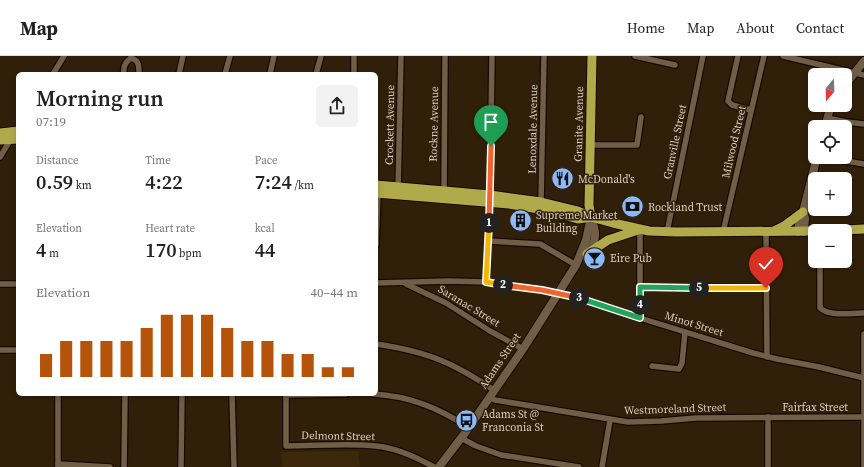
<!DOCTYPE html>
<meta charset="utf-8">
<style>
body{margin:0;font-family:"Source Serif 4",serif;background:#f2f2f2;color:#222;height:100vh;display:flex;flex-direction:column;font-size:15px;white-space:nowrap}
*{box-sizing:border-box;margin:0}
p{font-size:13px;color:#767676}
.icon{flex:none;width:22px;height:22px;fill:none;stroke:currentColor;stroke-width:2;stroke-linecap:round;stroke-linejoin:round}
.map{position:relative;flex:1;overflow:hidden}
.side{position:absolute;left:16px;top:16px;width:362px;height:324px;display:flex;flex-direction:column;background:#fff;border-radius:6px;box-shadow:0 2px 6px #0003}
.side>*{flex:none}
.needle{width:26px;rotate:199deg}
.buttons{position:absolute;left:808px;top:12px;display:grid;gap:8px}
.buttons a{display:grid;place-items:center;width:44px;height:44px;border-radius:6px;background:#fff;box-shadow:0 2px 6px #0003;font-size:20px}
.pin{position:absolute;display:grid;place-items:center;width:34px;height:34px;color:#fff;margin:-41px -17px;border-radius:50% 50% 50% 0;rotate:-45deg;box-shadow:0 0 4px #0007}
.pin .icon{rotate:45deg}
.km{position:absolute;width:20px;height:20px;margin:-10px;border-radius:50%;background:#222;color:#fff;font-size:11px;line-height:20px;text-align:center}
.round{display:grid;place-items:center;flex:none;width:42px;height:42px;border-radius:6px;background:#f2f2f2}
.summary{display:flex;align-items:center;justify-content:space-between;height:68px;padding:0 20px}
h1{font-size:22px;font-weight:600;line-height:30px}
.stats{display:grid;grid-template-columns:repeat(3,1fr);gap:6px;height:68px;padding:4px 20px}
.stats div{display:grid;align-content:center}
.stats b{font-size:20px;font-weight:600}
.stats small{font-size:11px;font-weight:400}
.stats p{font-size:11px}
.chart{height:112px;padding:8px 20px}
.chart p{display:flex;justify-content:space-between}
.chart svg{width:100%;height:72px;margin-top:4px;stroke:#b45309;stroke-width:6}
header{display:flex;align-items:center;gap:24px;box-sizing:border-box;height:56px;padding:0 20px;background:#fff;border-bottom:1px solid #e0e0e0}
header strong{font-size:19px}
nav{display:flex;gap:22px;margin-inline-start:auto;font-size:14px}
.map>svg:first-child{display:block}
</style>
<header>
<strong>Map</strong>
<nav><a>Home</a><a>Map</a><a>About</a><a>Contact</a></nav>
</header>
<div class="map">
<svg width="864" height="411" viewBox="0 0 864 411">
<rect width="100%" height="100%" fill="#30200a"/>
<!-- built -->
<path fill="#3d280b" d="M 358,395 L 360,411 L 282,411 L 281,396 Z"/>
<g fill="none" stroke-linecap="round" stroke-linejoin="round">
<defs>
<g id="minor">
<path d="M 635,0 L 675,9"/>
<path d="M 738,0 L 728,45 L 732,49 L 751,54"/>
<path d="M 783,0 L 864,19"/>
<path d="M 53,18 L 64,0"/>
<path d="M 124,18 C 123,12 125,6 131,2 C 139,4 139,10 139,18"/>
<path d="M 179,18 L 183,0"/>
<path d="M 225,18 L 230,0"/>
<path d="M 270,18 L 274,0"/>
<path d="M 316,18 L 321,0"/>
<path d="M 354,18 L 354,0"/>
<path d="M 827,62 L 847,66 L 864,68"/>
<path d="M 590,89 L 637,89 L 641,61"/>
<path d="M 0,101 L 11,83"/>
<path d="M 823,101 L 864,108"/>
<path d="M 398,134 L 401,0"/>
<path d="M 444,136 L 445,0"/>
<path d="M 541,146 L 544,0"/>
<path d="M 667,176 L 703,0"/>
<path d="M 723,176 L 764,0"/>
<path d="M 766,176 L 767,301"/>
<path d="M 488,185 L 540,188 L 576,209"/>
<path d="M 376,189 L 378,137"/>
<path d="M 820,205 L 820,252 C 830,261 851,257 864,257"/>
<path d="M 486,226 L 490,134 L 492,0"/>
<path d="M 376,227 L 449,225 L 486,226 L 542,234 L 575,241 L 640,262 L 753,297 L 777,303 L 819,311 L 864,322"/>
<path d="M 0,228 L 18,228"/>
<path d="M 406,228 L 446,247 L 490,275 L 523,293"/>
<path d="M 640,231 L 766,232"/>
<path d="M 640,262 L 640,173"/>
<path d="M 376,288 C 404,292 434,299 459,313 C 471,319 483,327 494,334"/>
<path d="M 0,294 L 18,294"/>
<path d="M 652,310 L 679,313 L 682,307 L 685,276"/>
<path d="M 232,338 L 234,411"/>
<path d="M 286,338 L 286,390 C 314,390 348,387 376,390 C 397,392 416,401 434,411"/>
<path d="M 373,338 C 410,340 438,352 468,371"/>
<path d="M 286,339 L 346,338"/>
<path d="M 489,341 L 495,344 L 628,366 L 661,365 L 696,362 L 863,361"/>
<path d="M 768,361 L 768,411"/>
<path d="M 461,382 L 476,390 L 501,399 L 579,411"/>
<path d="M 58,408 L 110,411"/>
<path d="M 58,411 L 58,338"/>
<path d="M 124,411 L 125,338"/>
<path d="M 181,411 L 182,338"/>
<path d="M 602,411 L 610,364"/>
<path d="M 864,411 L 864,278"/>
</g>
<g id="secondary">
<path d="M 845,29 L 864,5"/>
<path d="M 825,71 L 831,49"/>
<path d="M 803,156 L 805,162 L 804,176"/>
<path d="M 798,176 L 800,162 L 803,156 L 817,101"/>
<path d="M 588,198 C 597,182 597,178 591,162"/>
<path d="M 439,411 L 465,377 L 523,293 L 576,209 L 586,184 L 591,161"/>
</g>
<g id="trunk">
<path d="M 0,77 L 18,75"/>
<path d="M 0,84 L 18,83"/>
<path d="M 376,129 L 490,139 L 541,146 L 578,155 L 591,161 L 613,167 L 649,175 L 676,176 L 815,175"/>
<path d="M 376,137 L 509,148 L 545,154 L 578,163 L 591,161"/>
<path d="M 591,161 L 589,149 L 592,0"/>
<path d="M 774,175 L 784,170 L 803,156"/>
<path d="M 826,175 L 864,173"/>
<path d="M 587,198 L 608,184 L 638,174"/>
</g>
</defs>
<!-- minor casing -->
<use href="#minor" stroke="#180900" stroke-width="8"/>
<!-- secondary casing -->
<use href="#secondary" stroke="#180900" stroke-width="10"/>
<!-- trunk casing -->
<use href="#trunk" stroke="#180900" stroke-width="11"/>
<!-- minor -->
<use href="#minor" stroke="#715e47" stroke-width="5.5"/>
<!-- secondary -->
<use href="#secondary" stroke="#715e47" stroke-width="8"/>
<!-- trunk -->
<use href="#trunk" stroke="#b1aa4a" stroke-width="9"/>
</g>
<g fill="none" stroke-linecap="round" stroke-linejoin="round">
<defs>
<path id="split-1" d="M 489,167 L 491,90"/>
<path id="split-2" d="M 489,167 L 486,226 L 503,229"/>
<path id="split-3" d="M 503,229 L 542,234 L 579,242"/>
<path id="split-4" d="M 579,242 L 640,262 L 640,249"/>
<path id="split-5" d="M 640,249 L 640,231 L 699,232"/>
<path id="split-6" d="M 699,232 L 766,232"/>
</defs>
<!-- split-1 casing -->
<use href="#split-1" stroke="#fff" stroke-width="8"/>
<!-- split-2 casing -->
<use href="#split-2" stroke="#fff" stroke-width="8"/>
<!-- split-3 casing -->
<use href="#split-3" stroke="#fff" stroke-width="8"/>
<!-- split-4 casing -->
<use href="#split-4" stroke="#fff" stroke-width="8"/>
<!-- split-5 casing -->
<use href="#split-5" stroke="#fff" stroke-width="8"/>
<!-- split-6 casing -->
<use href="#split-6" stroke="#fff" stroke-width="8"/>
<!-- split-1 -->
<use href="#split-1" stroke="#f0652b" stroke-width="5"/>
<!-- split-2 -->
<use href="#split-2" stroke="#f5b400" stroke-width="5"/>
<!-- split-3 -->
<use href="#split-3" stroke="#f0652b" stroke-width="5"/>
<!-- split-4 -->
<use href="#split-4" stroke="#22a559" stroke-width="5"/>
<!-- split-5 -->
<use href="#split-5" stroke="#22a559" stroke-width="5"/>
<!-- split-6 -->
<use href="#split-6" stroke="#f5b400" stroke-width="5"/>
</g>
<!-- icons -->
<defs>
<symbol id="restaurant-disc" viewBox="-11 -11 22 22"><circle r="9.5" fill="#8bbafc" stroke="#30200a"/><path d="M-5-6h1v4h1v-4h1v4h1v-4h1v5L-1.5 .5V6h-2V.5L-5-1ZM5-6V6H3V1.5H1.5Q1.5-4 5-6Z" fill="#111"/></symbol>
<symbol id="bank-disc" viewBox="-11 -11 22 22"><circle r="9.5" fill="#8bbafc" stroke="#30200a"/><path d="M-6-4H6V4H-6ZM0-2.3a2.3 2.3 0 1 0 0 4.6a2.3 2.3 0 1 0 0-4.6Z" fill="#111"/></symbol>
<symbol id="building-disc" viewBox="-11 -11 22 22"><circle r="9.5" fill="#8bbafc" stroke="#30200a"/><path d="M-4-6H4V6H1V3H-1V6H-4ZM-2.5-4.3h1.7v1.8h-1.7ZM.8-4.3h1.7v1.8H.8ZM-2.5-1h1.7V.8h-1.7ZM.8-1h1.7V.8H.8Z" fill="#111"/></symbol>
<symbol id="bar-disc" viewBox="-11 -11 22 22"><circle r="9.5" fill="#8bbafc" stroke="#30200a"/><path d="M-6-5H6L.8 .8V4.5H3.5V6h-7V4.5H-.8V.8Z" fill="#111"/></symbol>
<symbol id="bus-disc" viewBox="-11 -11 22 22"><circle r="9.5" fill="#8bbafc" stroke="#30200a"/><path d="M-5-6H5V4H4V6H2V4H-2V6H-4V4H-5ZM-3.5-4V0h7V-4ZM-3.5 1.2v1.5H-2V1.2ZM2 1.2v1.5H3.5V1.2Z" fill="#111"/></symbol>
</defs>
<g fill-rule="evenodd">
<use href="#restaurant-disc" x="550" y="110" width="25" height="25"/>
<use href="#bank-disc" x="620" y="138" width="25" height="25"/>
<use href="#building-disc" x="508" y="152" width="25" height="25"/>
<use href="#bar-disc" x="582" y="190" width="25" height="25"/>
<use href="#bus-disc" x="454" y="352" width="25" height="25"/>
</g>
<g text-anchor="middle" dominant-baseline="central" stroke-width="3" stroke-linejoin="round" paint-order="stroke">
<!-- street labels -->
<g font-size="11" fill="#dacfc2" stroke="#30200a">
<text transform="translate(434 68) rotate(-89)">Rockne Avenue</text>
<text transform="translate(579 68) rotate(-89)">Granite Avenue</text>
<text transform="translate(390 69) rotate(-89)">Crockett Avenue</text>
<text transform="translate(533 73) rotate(-89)">Lenoxdale Avenue</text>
<text transform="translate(675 86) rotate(-78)">Granville Street</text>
<text transform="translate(734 86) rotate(-77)">Milwood Street</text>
<text transform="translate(469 250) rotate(31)">Saranac Street</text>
<text transform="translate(694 268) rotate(17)">Minot Street</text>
<text transform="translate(500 305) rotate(-56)">Adams Street</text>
<text x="815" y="351">Fairfax Street</text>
<text transform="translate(675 353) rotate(-2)">Westmoreland Street</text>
<text transform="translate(338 380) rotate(1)">Delmont Street</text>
</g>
<!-- poi labels -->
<g font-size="11" fill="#dacfc2" stroke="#30200a" text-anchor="start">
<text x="578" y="123">McDonald's</text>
<text x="648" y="151">Rockland Trust</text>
<text x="536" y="159">Supreme Market<tspan x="536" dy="13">Building</tspan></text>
<text x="610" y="202">Eire Pub</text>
<text x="482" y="358">Adams St @<tspan x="482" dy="13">Franconia St</tspan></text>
</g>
</g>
</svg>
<div class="buttons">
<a><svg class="needle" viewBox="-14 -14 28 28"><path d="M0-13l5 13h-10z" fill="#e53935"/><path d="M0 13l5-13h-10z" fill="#767676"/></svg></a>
<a><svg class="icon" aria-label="locate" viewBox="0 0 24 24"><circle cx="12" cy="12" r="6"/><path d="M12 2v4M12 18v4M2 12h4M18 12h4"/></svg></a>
<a>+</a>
<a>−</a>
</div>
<div class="pin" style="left:491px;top:90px;background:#1e9e55"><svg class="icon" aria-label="arrive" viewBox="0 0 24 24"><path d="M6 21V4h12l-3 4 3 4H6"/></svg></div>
<div class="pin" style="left:766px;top:232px;background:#d93025"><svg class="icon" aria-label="check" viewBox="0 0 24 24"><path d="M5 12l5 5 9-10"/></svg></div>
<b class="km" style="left:489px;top:167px">1</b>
<b class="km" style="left:503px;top:229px">2</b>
<b class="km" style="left:579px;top:242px">3</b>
<b class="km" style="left:640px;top:249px">4</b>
<b class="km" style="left:699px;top:232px">5</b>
<section class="side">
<div class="summary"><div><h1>Morning run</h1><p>07:19</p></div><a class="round"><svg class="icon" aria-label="share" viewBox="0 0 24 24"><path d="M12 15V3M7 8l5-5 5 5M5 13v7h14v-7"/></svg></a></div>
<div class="stats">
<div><p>Distance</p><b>0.59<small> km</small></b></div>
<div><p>Time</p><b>4:22</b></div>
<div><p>Pace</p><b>7:24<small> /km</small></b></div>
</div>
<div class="stats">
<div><p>Elevation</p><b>4<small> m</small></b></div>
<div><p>Heart rate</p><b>170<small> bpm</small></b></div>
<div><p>kcal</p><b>44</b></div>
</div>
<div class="chart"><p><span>Elevation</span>40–44 m</p>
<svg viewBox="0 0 160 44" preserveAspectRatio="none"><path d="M5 44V30M15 44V22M25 44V22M35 44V22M45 44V22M55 44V14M65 44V6M75 44V6M85 44V6M95 44V14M105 44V22M115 44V22M125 44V30M135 44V30M145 44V38M155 44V38"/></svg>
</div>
</section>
</div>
